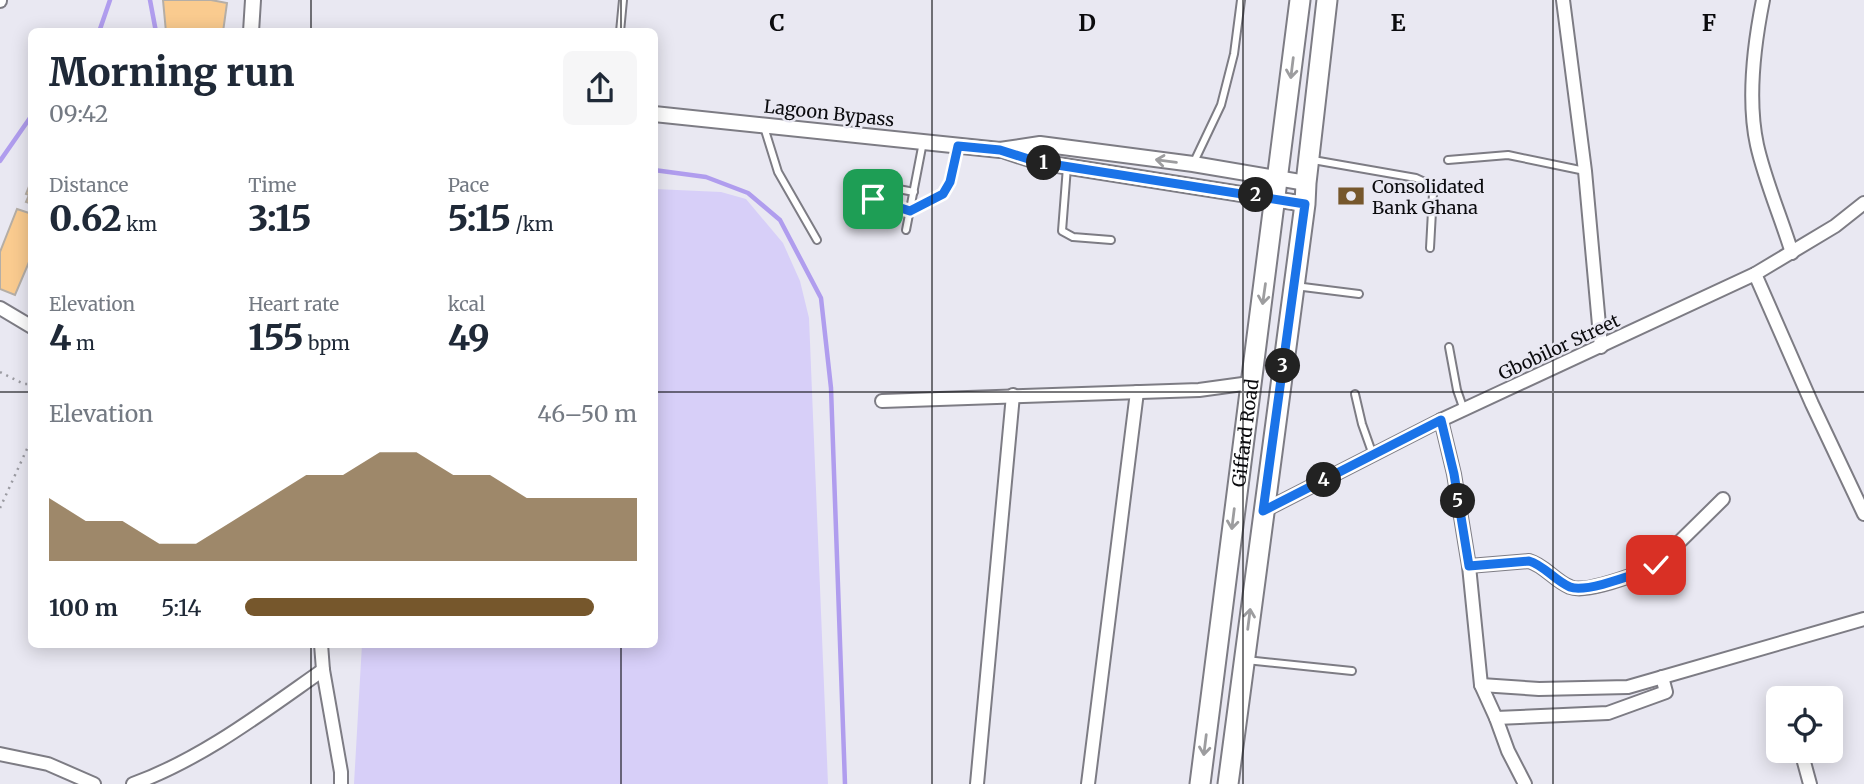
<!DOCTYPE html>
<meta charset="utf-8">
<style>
body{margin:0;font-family:Merriweather,serif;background:#f6f6f7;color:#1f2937;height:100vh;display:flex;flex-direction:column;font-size:26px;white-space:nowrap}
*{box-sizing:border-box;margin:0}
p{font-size:23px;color:#747a83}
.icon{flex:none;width:38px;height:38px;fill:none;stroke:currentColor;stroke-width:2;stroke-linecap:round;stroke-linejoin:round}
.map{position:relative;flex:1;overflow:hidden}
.sheet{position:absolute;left:28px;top:28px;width:630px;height:620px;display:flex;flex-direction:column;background:#fff;border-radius:10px;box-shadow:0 4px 18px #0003}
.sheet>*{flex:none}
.fabs{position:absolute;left:1766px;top:686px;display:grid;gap:14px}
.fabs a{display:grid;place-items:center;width:77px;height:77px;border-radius:10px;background:#fff;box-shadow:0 4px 18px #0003;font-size:35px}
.pin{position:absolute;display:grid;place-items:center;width:60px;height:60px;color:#fff;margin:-30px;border-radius:14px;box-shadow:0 4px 10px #0006}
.km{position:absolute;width:35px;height:35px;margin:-18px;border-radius:50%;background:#222;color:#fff;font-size:19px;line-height:35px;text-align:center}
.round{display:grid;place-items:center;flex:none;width:74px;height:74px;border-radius:10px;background:#f6f6f7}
.headline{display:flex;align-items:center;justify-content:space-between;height:119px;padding:0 21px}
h1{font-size:38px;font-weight:800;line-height:52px}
.metrics{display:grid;grid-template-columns:repeat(3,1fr);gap:10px;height:119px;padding:7px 21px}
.metrics div{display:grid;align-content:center}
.metrics b{font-size:35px;font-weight:800}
.metrics small{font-size:19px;font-weight:400}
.metrics p{font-size:19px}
.chart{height:196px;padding:14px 21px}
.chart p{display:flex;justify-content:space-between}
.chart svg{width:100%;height:126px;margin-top:7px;fill:#76572c;opacity:.7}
ul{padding:0 21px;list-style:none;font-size:23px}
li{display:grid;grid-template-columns:112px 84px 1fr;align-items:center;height:52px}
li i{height:18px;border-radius:9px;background:#76572c}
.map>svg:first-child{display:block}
</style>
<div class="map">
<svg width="1864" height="784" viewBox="0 0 1864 784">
<rect width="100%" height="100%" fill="#e9e8f2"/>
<!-- green -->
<path fill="#d7cff8" d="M 655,189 L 721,192 L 746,199 L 783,243 L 800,281 L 809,318 L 828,784 L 354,784 L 362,644 L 654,644 Z"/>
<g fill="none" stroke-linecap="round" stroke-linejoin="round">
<!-- stream -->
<g stroke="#b09dee" stroke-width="4.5">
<path d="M 150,0 L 156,32"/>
<path d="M 99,32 L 110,0"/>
<path d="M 0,161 L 32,115"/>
<path d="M 654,170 L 706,177 L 748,193 L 780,220 L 821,298 L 831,388 L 845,784"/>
</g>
</g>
<!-- building -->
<g fill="#facb8f" stroke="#b5aea6" stroke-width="2">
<path d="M 163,0 L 211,0 L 227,3 L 223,32 L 166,32 Z"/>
<path d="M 32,179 L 32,204 L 26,202 L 29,195 L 26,194 Z"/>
<path d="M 17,209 L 32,214 L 32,255 L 15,295 L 0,289 L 0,252 Z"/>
</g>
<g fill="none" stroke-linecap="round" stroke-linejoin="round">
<defs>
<g id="service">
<path d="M 620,32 L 623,0"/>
<path d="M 764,127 L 778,172 L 817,240"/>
<path d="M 1313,160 L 1416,178 L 1427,183 L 1433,193 L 1430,248"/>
<path d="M 1448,160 L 1508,155 L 1585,171"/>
<path d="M 1193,164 L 1221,105 L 1234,54 L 1241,0"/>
<path d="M 1067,167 L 1062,231 L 1073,237 L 1111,240"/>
<path d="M 862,182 L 914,192"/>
<path d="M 873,199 L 910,211 L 943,194 L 950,182 L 958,146"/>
<path d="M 906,230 L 923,142"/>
<path d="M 1295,286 L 1359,294"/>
<path d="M 1449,347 L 1457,390 L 1464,410"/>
<path d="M 1355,394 L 1362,424 L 1373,455"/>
<path d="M 1246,660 L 1352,671"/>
</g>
<g id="minor">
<path d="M 1563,0 L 1585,171 L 1601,347"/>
<path d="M 1763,0 C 1754,45 1747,99 1757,145 C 1765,181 1781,217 1792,253"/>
<path d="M 0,1 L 0,0"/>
<path d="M 1755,274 L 1812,404 L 1864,514"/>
<path d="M 0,308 L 32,327"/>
<path d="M 882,401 L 1199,390 L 1250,383"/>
<path d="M 1441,420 L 1454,474 L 1469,566 L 1481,685 L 1496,718 L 1508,751 L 1525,784"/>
<path d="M 1263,511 L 1441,420 L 1755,274 L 1835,226 L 1864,203"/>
<path d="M 1469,566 L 1529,561 C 1544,565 1555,581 1570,587 C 1586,594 1632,575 1649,569 L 1656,565 L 1723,499"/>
<path d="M 321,644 L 323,670 L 341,772 L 341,784"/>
<path d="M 1481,685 L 1539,689 L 1628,687 L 1864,619"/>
<path d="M 1496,718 L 1608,713 L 1666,692 L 1662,677"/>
<path d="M 1801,751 L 1810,784"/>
<path d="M 0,754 L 48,764 L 94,784"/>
<path d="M 133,784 C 202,759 263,712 323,670"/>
<path d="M 977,784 L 1013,395"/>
<path d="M 1088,784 L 1137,392"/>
</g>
<g id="tertiary">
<path d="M 251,32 L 253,0"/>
<path d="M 654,114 L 1000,150 L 1040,144 L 1193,164 L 1306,183"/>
<path d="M 1005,151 L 1039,162 L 1305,204"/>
</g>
<g id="primary">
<path id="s1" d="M 1200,784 C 1233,523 1267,261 1300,0"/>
<path d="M 1228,784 L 1305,204 L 1306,183 L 1327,0"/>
</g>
</defs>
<!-- service casing -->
<use href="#service" stroke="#7d7c84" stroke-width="10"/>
<!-- minor casing -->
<use href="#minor" stroke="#7d7c84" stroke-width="16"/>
<!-- tertiary casing -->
<use href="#tertiary" stroke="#7d7c84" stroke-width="18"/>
<!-- primary casing -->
<use href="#primary" stroke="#7d7c84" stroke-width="23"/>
<!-- path -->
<g stroke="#9b9ba2" stroke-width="2.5" stroke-dasharray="2 5" stroke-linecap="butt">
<path d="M 0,372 L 24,384 L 32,384"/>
<path d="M 0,508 L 32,438"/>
</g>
<!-- service -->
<use href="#service" stroke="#fff" stroke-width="6"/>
<!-- minor -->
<use href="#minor" stroke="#fff" stroke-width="12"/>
<!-- tertiary -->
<use href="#tertiary" stroke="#fff" stroke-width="14"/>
<!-- primary -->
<use href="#primary" stroke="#fff" stroke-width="19"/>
</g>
<!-- one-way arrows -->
<defs><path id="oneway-shaft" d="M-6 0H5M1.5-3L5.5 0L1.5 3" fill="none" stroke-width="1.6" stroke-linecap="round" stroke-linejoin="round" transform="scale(1.75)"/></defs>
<g stroke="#9d9d9f">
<use href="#oneway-shaft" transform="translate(1292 68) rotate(97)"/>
<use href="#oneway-shaft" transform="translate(1166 161) rotate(-173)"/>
<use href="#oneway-shaft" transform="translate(1264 294) rotate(98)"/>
<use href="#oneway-shaft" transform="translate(1233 519) rotate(97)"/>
<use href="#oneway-shaft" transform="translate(1249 619) rotate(-83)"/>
<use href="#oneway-shaft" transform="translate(1205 745) rotate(97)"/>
</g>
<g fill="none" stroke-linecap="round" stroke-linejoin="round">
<defs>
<path id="route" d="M 873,199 L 910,211 L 943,194 L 950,182 L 958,146 L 1000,150 L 1038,162 L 1305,204 L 1263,511 L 1441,420 L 1454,474 L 1469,566 L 1529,561 C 1544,565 1555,581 1570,587 C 1586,593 1632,575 1650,569 L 1656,565"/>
</defs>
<!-- route casing -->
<use href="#route" stroke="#fff" stroke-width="14"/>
<!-- route -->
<use href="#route" stroke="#1a73e8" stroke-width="9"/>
</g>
<!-- grid -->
<path fill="none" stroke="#0b0b0e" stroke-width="2" stroke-opacity="0.55" d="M 311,0 L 311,32M 621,0 L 621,32M 932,0 L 932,784M 1243,0 L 1243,784M 1553,0 L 1553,784M 0,392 L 32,392M 654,392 L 1864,392M 311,644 L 311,784M 621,644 L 621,784"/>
<!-- icons -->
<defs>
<symbol id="bank-bare" viewBox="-9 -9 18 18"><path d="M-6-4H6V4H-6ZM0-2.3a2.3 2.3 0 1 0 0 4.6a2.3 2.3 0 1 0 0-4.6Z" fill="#76572c" stroke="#e9e8f2" stroke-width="2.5" paint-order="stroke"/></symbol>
</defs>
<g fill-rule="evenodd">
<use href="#bank-bare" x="1332" y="177" width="38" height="38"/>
</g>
<g text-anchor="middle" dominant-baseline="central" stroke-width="5" stroke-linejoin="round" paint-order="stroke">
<!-- street labels -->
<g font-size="18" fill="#0b0b0e" stroke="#e9e8f2">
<text transform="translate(829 113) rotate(6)">Lagoon Bypass</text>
<text transform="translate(1559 347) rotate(-25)">Gbobilor Street</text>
<text stroke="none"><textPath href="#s1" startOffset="354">Giffard Road</textPath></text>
</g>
<!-- poi labels -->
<g font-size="18" fill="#0b0b0e" stroke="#e9e8f2" text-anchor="start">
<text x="1372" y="186">Consolidated<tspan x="1372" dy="21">Bank Ghana</tspan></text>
</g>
</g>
<g font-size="23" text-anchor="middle" font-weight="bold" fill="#0b0b0e" stroke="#e9e8f2" stroke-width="5" stroke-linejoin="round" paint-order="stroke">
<text x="777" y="31">C</text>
<text x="1087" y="31">D</text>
<text x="1398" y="31">E</text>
<text x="1709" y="31">F</text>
</g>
</svg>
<div class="fabs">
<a><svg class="icon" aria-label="locate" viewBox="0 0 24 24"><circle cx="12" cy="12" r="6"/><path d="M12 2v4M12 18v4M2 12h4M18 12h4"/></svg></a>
</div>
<div class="pin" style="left:873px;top:199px;background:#1e9e55"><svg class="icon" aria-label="arrive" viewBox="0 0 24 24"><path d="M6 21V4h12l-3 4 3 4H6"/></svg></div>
<div class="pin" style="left:1656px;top:565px;background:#d93025"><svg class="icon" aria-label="check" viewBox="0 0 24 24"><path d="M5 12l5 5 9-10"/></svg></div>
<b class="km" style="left:1044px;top:163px">1</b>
<b class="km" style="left:1256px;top:195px">2</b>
<b class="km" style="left:1283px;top:366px">3</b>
<b class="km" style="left:1324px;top:480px">4</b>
<b class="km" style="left:1458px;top:501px">5</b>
<section class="sheet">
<div class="headline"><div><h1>Morning run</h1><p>09:42</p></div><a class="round"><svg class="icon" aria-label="share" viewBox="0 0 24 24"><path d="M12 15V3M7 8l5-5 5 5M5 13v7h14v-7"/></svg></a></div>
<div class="metrics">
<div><p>Distance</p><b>0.62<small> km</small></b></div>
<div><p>Time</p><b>3:15</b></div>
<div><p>Pace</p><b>5:15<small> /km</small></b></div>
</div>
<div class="metrics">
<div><p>Elevation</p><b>4<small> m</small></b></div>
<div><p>Heart rate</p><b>155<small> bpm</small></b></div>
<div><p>kcal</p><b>49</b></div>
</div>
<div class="chart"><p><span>Elevation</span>46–50 m</p>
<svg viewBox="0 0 160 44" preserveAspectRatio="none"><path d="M0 44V22L10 30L20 30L30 38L40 38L50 30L60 22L70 14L80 14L90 6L100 6L110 14L120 14L130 22L140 22L150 22L160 22V44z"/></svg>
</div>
<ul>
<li><b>100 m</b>5:14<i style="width:89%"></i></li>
</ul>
</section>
</div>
